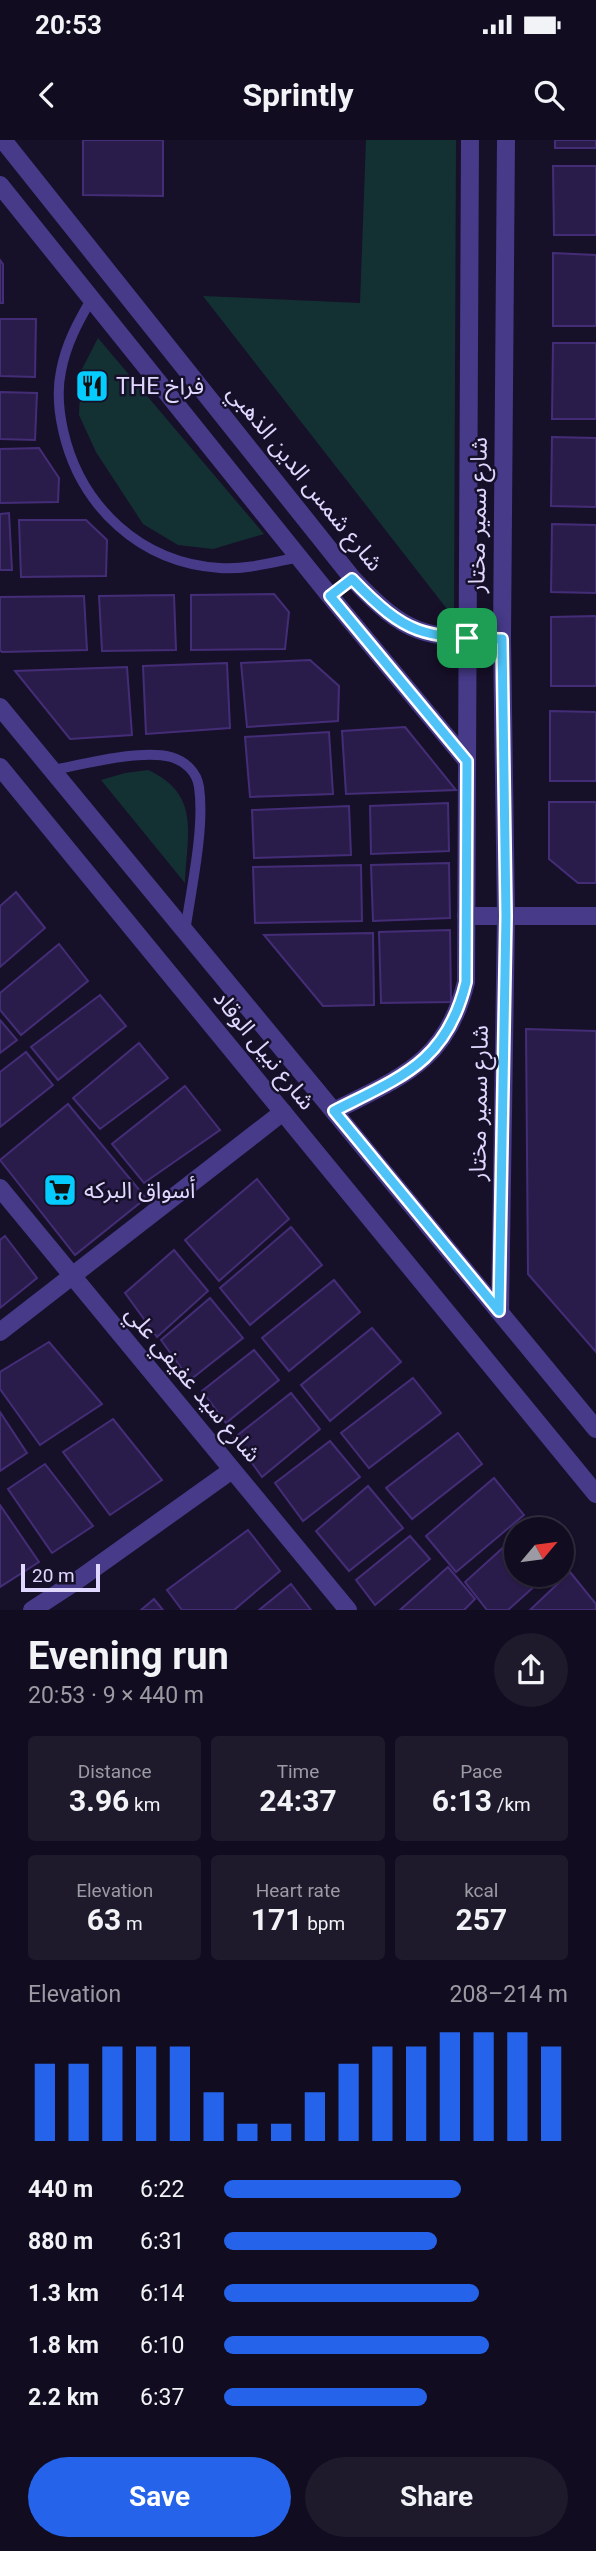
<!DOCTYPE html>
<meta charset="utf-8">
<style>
body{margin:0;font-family:Roboto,"Noto Sans Arabic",sans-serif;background:#1e1a2c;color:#f1f3f6;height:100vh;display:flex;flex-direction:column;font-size:26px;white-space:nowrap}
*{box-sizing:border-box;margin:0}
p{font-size:23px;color:#9c9ba4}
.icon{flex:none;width:38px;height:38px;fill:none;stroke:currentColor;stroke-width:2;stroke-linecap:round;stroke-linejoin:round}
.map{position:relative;height:1470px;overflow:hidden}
.side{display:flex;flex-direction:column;background:#110c1f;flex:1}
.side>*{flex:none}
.needle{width:46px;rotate:61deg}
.tools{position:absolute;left:504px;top:1377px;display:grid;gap:14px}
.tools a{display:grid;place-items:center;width:70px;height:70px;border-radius:50%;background:#110c1f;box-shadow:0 2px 5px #0004,0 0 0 2px #302c3d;font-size:35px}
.scale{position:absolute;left:21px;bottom:18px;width:79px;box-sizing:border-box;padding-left:7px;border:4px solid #e1d8ff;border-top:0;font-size:19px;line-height:24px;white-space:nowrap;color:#e1d8ff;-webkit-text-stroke:5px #171029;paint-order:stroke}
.pin{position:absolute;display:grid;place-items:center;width:60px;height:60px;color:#fff;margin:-30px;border-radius:14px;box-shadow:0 4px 10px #0006}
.round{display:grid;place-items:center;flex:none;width:74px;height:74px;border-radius:37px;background:#1e1a2c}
.overview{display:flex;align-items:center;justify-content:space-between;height:119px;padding:0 28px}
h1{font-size:38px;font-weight:700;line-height:52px}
.metrics{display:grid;grid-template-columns:repeat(3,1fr);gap:10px;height:119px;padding:7px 28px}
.metrics div{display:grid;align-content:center;border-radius:7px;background:#1e1a2c;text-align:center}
.metrics b{font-size:30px;font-weight:700}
.metrics small{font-size:19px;font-weight:400}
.metrics p{font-size:19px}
.chart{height:196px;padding:14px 28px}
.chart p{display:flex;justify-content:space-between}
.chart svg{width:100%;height:126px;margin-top:7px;stroke:#2563eb;stroke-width:6}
.cta{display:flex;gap:14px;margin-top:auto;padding:14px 28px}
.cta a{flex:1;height:80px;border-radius:42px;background:#2563eb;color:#fff;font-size:28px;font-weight:700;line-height:80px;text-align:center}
.cta a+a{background:#1e1a2c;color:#f1f3f6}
ul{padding:0 28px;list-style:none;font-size:23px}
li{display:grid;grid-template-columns:112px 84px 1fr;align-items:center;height:52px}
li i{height:18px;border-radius:9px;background:#2563eb}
.status{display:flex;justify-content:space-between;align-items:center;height:49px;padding:0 35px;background:#110c1f;direction:ltr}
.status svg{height:19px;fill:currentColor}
header{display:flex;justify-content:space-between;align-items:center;height:91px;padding:0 28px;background:#110c1f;font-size:32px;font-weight:700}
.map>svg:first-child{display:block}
</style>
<div class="status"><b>20:53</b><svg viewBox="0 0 49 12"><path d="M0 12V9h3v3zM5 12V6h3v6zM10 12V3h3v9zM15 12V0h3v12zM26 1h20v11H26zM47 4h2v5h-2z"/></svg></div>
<header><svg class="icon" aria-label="back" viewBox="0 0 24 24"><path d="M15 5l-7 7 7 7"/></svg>Sprintly<svg class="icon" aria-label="search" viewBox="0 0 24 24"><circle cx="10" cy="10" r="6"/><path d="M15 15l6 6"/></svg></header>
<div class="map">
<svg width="596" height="1470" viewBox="0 0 596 1470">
<rect width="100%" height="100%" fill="#171029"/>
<!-- green -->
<g fill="#133133">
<path d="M 366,0 L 456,0 L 454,478 L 203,156 L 360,163 Z"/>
<path d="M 98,198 L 264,394 L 213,409 L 178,405 L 143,384 L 96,312 L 79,275 L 81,231 Z"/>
<path d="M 148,630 C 201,654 187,694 185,743 L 101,640 L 125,633 Z"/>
</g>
<!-- building -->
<g fill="#2a1c4a" stroke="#442d77" stroke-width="2">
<path d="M 83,0 L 163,0 L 163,56 L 83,55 Z"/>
<rect x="555" y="0" width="41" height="8"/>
<path d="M 553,26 L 596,26 L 596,95 L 554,95 Z"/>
<path d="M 553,113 L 596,115 L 596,186 L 553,186 Z"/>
<path d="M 0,120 L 3,124 L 3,163 L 0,163 Z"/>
<path d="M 0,179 L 36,179 L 35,237 L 0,236 Z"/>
<path d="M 553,203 L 596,203 L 596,279 L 552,279 Z"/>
<path d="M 0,252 L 37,253 L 35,300 L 0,299 Z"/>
<path d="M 552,297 L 596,298 L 596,367 L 551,366 Z"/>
<path d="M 39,308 L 59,338 L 58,362 L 0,363 L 0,309 Z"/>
<path d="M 9,373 L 12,430 L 0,430 L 0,374 Z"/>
<path d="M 19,380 L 86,380 L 107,400 L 106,436 L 21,437 Z"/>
<path d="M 552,384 L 596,385 L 596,453 L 551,452 Z"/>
<path d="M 274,454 L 289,472 L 285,509 L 191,510 L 191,455 Z"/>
<path d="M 174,455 L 176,510 L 102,511 L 99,456 Z"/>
<path d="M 84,456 L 87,510 L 2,512 L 0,510 L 0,457 Z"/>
<path d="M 596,476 L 596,546 L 551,546 L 551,477 Z"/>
<path d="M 310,520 L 339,546 L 338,581 L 247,587 L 241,523 Z"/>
<path d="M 227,523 L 230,588 L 146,594 L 143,526 Z"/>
<path d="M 127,527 L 132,595 L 70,599 L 15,531 Z"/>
<path d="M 550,571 L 596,572 L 596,641 L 550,641 Z"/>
<path d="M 405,587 L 456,650 L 346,654 L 342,591 Z"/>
<path d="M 329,592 L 333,654 L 250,657 L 245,597 Z"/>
<path d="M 549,662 L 596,662 L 596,743 L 578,743 L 549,719 Z"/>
<path d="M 448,663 L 449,711 L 371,714 L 370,666 Z"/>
<path d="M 349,666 L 351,715 L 254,718 L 252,670 Z"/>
<path d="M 449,723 L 450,778 L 373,781 L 371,725 Z"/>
<path d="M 361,725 L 362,781 L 255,783 L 253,727 Z"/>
<path d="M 16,752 L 45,788 L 0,827 L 0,766 Z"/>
<path d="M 450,790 L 451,862 L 381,863 L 379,792 Z"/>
<path d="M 373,793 L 374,865 L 323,866 L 264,795 Z"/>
<path d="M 59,804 L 88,841 L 21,895 L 0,870 L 0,853 Z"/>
<path d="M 100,855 L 126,886 L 58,940 L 31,907 Z"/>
<path d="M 0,880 L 17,900 L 0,913 Z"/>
<path d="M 526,889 L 596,891 L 596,1212 L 528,1134 Z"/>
<path d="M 139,903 L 168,938 L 100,989 L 73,958 Z"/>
<path d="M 26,912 L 53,945 L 0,987 L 0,932 Z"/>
<path d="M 185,946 L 220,990 L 144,1043 L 112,1004 Z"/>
<path d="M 68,964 L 146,1058 L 75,1115 L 0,1020 Z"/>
<path d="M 257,1039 L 289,1079 L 219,1141 L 185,1100 Z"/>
<path d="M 291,1087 L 322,1125 L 250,1185 L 220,1148 Z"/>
<path d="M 5,1096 L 37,1138 L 0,1168 L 0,1100 Z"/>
<path d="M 174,1110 L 208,1151 L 157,1197 L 125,1153 Z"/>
<path d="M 334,1140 L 360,1172 L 289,1231 L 262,1198 Z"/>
<path d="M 210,1158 L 243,1198 L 190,1240 L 161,1200 Z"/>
<path d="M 372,1188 L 401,1222 L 330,1281 L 301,1245 Z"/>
<path d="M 49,1202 L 102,1264 L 40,1305 L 0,1249 L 0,1232 Z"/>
<path d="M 254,1210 L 279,1240 L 226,1283 L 202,1251 Z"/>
<path d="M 413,1238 L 441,1273 L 369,1328 L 341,1293 Z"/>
<path d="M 291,1253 L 320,1289 L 262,1337 L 234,1298 Z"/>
<path d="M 0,1272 L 27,1313 L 0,1331 Z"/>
<path d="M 113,1279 L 162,1340 L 110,1375 L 63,1312 Z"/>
<path d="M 458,1293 L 482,1324 L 412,1379 L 386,1348 Z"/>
<path d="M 330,1301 L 360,1337 L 303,1381 L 275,1343 Z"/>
<path d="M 45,1324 L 93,1386 L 52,1413 L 8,1349 Z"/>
<path d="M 494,1338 L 524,1375 L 456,1432 L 426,1396 Z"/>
<path d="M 368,1346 L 403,1388 L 349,1431 L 316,1391 Z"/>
<path d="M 0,1365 L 39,1422 L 0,1447 Z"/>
<path d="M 248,1390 L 280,1431 L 234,1470 L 182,1470 L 167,1450 Z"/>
<path d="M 410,1396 L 430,1419 L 375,1465 L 356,1440 Z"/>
<path d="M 516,1396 L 516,1435 L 547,1435 L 508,1470 L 487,1470 L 465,1442 Z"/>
<path d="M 448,1427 L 475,1459 L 464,1470 L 400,1470 Z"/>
<path d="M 570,1432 L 596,1464 L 596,1470 L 530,1470 Z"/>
<path d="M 291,1444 L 311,1470 L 259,1470 Z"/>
<path d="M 154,1459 L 163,1470 L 141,1470 Z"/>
</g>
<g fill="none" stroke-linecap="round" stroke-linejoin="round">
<!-- service -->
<g stroke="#463a89" stroke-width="10">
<path d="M 92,158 C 78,182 66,204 61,231 C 57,250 59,272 63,290 C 80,366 140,423 220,428 C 246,430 274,422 300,417"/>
<path d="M 53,630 C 85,624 140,609 171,617 C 185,621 197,632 199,647 C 205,688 191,749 185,792"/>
</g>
<!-- minor -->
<g stroke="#463a89" stroke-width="18">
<path d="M 3,0 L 353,439 C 408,497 423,497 502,499"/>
<path d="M 0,45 L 330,456 L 467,621"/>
<path d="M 466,776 L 596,776"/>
<path d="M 334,971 C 401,937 447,922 466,842 L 470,0"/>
<path d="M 0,1048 L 348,1470"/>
<path d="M 500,1171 L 506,776 L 502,499 L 506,0"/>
<path d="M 0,1192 L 283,972"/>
<path d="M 32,1470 L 75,1442 L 232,1330"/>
</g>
<!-- tertiary -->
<g stroke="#463a89" stroke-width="18">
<path d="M 0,567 L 596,1289"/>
<path d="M 0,627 L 596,1354"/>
</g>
</g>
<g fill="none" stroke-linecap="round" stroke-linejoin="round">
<defs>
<path id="route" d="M 352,439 C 408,497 423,497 502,499 L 506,776 L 499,1171 L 334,971 C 401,937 447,922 466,842 L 467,621 L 330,456 Z"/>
</defs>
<!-- route casing -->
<use href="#route" stroke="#fff" stroke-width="14"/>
<!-- route -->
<use href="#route" stroke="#4fc3f7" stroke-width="9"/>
</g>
<!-- icons -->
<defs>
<symbol id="restaurant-square" viewBox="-11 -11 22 22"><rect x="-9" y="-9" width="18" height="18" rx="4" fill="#04ccff" stroke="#171029"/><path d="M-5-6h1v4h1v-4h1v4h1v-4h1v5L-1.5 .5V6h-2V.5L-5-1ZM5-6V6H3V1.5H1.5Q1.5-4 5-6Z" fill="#111"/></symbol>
<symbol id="supermarket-square" viewBox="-11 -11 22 22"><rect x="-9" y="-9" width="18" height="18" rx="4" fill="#04ccff" stroke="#171029"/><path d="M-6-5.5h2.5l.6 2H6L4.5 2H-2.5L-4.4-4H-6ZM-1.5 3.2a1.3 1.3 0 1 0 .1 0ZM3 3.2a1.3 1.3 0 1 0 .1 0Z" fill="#111"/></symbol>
</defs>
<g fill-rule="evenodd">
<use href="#restaurant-square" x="73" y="227" width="38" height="38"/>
<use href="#supermarket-square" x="41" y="1031" width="38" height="38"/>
</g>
<g text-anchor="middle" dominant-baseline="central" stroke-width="5" stroke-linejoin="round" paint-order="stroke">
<!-- poi labels -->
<g font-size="23" fill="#e1d8ff" stroke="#171029" text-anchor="start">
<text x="116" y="246">THE فراخ</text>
<text x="84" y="1050">أسواق البركه</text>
</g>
<!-- street labels -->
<g font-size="23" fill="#e1d8ff" stroke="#171029">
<text transform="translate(305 338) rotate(51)">شارع شمس الدين الذهبي</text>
<text transform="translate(478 375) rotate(-89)">شارع سمير مختار</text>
<text transform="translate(264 910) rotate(51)">شارع نبيل الوقاد</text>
<text transform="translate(479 963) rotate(-89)">شارع سمير مختار</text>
<text transform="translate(193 1244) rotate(50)">شارع سيد عفيفي علي</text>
</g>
</g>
</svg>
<div class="tools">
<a><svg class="needle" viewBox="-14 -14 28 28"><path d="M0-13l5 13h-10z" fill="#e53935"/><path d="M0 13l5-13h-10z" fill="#9c9ba4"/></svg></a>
</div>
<div class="scale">20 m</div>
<div class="pin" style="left:467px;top:498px;background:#1e9e55"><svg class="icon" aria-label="arrive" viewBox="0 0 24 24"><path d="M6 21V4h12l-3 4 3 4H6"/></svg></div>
</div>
<section class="side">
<div class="overview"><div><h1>Evening run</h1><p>20:53 · 9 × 440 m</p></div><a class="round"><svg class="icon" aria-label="share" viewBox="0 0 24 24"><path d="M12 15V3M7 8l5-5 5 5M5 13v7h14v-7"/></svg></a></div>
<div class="metrics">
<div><p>Distance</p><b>3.96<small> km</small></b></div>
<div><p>Time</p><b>24:37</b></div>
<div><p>Pace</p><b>6:13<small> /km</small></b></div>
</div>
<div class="metrics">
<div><p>Elevation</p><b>63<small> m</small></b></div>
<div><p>Heart rate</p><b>171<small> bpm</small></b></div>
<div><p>kcal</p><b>257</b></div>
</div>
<div class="chart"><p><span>Elevation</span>208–214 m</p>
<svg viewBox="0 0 160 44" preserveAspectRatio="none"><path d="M5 44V17M15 44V17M25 44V11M35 44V11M45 44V11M55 44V27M65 44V38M75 44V38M85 44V27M95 44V17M105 44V11M115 44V11M125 44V6M135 44V6M145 44V6M155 44V11"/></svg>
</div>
<ul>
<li><b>440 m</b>6:22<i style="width:69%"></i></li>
<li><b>880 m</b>6:31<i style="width:62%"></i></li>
<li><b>1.3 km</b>6:14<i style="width:74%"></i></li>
<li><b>1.8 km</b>6:10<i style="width:77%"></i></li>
<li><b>2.2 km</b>6:37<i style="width:59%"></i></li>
</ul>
<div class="cta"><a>Save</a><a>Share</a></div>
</section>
